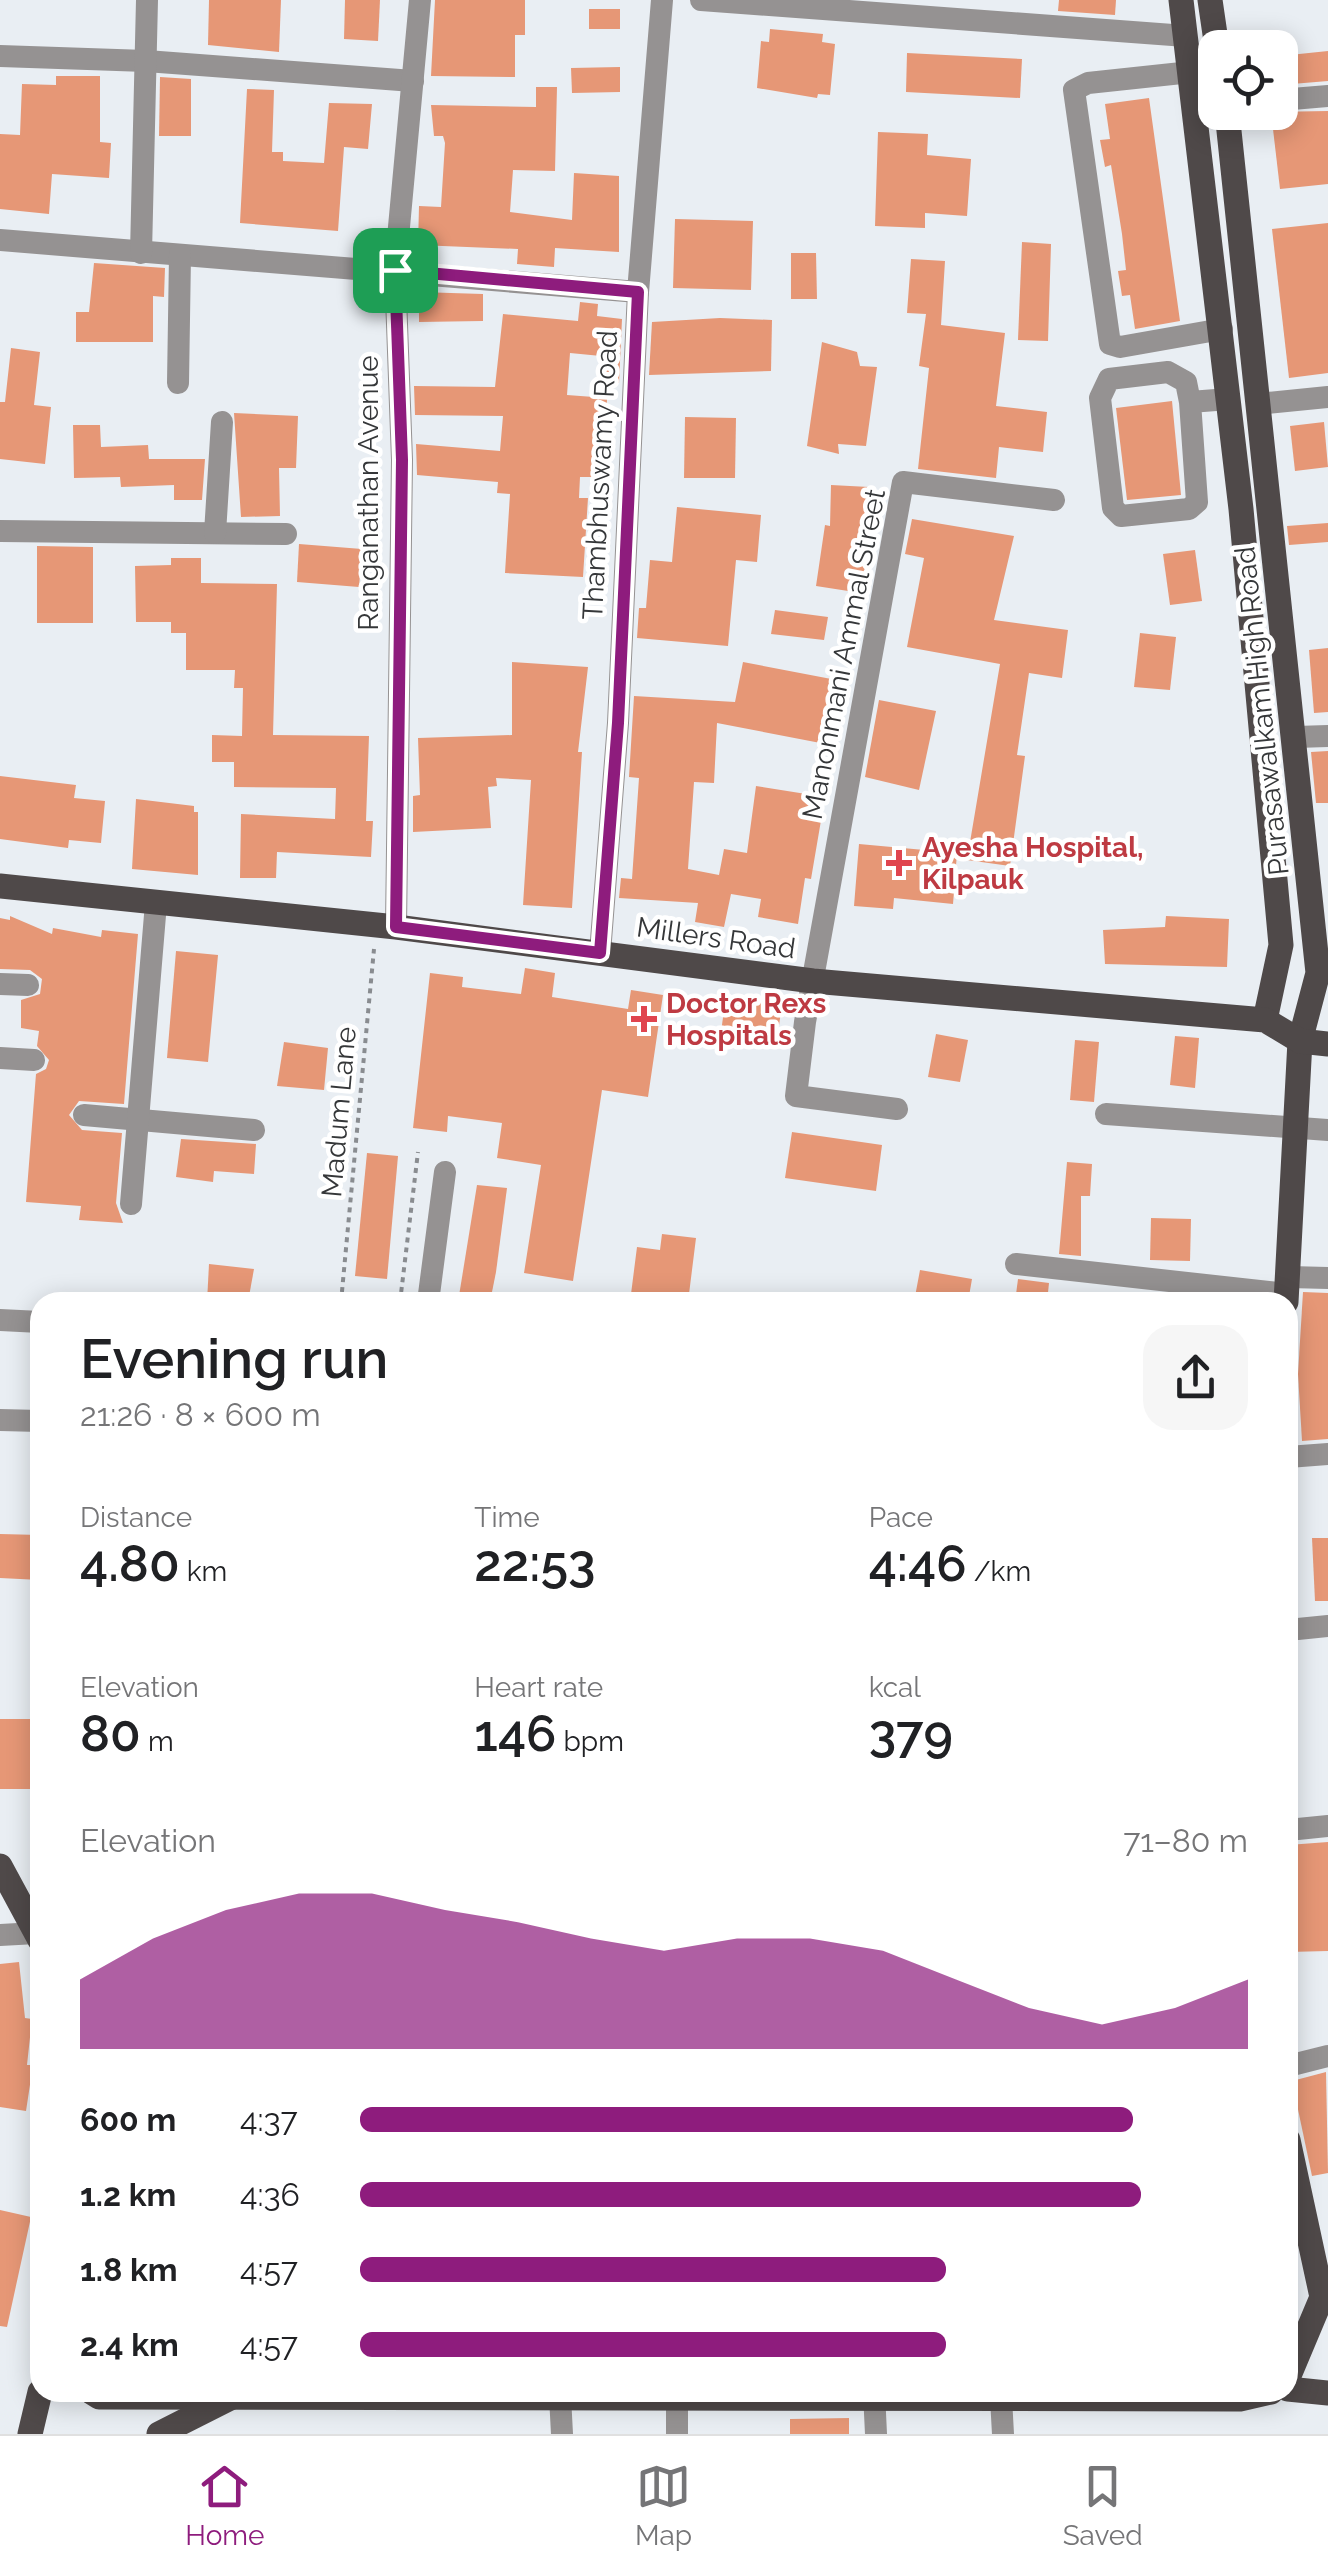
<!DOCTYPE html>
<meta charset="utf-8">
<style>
body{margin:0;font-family:Raleway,sans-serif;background:#f6f6f6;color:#202124;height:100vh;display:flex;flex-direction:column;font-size:38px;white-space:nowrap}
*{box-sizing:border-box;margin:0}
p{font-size:32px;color:#757577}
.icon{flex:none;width:55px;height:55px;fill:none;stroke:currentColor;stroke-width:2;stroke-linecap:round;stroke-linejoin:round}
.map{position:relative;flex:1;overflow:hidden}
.side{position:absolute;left:30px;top:1292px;width:1268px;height:1110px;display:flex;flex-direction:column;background:#fff;border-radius:30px;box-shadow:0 5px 25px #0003}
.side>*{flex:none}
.fabs{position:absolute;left:1198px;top:30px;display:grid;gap:20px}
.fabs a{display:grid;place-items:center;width:100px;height:100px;border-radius:20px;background:#fff;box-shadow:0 5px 25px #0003;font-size:50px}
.pin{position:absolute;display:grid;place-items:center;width:85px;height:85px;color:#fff;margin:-42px;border-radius:20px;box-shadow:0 5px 15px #0006}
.round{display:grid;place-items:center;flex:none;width:105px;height:105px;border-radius:30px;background:#f6f6f6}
.summary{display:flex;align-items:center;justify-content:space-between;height:170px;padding:0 50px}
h1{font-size:55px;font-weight:600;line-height:75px}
.figures{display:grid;grid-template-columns:repeat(3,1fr);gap:15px;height:170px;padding:10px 50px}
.figures div{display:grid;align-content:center}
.figures b{font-size:50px;font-weight:600}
.figures small{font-size:28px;font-weight:400}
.figures p{font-size:28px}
.chart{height:280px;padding:20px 50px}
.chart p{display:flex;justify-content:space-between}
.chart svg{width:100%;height:180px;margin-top:10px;fill:#8e1c7d;opacity:.7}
ul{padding:0 50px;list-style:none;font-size:32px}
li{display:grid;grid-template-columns:160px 120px 1fr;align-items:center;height:75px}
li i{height:25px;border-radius:12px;background:#8e1c7d}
.tabs{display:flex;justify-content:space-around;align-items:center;height:140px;border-top:2px solid #e0e0e0;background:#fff;font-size:28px;color:#757577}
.tabs a{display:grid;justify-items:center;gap:5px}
.tabs .active{color:#8e1c7d}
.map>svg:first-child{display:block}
</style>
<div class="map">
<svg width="1328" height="2434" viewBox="0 0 1328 2434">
<rect width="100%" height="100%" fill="#e9eef3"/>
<!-- building -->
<g fill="#e69776">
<path d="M 209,0 L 281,0 L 279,52 L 208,45 Z"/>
<path d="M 345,0 L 380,0 L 378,41 L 344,39 Z"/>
<path d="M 435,0 L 525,0 L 525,35 L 515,35 L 515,77 L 431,76 Z"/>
<path d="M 1059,0 L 1116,0 L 1115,15 L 1058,11 Z"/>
<rect x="589" y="9" width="31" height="20"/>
<path d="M 770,29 L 823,34 L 822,42 L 835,44 L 830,95 L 818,94 L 817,98 L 757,88 L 761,41 L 769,42 Z"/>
<path d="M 1328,51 L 1328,81 L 1280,85 L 1280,56 Z"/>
<path d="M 907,53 L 1022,59 L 1020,98 L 906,92 Z"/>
<path d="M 620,67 L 620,92 L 572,93 L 571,68 Z"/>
<path d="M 56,76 L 100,76 L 100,142 L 111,143 L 109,178 L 52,174 L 49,214 L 0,209 L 0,134 L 20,135 L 22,84 L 56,85 Z"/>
<path d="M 160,77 L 191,79 L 191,136 L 159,136 Z"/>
<path d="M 536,87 L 557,87 L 555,171 L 513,170 L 510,212 L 572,220 L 574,173 L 619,176 L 619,252 L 555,248 L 554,267 L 517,264 L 518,249 L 418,245 L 419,206 L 441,207 L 445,143 L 443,136 L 434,136 L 431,105 L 536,107 Z"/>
<path d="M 247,89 L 274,90 L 272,152 L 283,152 L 283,161 L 324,163 L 329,103 L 372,104 L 368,149 L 344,147 L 338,231 L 240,223 Z"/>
<path d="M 1149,98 L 1180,321 L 1135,329 L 1130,295 L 1122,296 L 1118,271 L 1126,270 L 1122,234 L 1111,165 L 1105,167 L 1100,140 L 1110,139 L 1105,104 Z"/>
<path d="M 1328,111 L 1328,184 L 1280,189 L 1271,112 Z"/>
<path d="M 878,132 L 928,134 L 927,155 L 971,159 L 967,216 L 925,213 L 925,228 L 875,226 Z"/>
<path d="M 675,219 L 753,221 L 751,290 L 673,288 Z"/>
<path d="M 1328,223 L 1328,373 L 1289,378 L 1272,229 Z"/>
<path d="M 1022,242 L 1051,244 L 1048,341 L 1018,340 Z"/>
<path d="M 791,253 L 816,253 L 817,299 L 791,299 Z"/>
<path d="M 911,259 L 945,261 L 941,325 L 1005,333 L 996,406 L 1047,412 L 1043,452 L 999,447 L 996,478 L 918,469 L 929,368 L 919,366 L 926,314 L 907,313 Z"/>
<path d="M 94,263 L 165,268 L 164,297 L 153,296 L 153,342 L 76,342 L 76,312 L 89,312 Z"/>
<path d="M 419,292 L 483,294 L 483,321 L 419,322 Z"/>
<path d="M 580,302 L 598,304 L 597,316 L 622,319 L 619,383 L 598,381 L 601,356 L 570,353 L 567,395 L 607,398 L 606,477 L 580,477 L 579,498 L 588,498 L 583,577 L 505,573 L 510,494 L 497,493 L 498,482 L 417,475 L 416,444 L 500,451 L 503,416 L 415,415 L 414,386 L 495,387 L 503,314 L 578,321 Z"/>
<path d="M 720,318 L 772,320 L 771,371 L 649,375 L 652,322 Z"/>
<path d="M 822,342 L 857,352 L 860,366 L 877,367 L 866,446 L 838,444 L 839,454 L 807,446 Z"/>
<path d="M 11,348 L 40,352 L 34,405 L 51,407 L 45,464 L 0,459 L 0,402 L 5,402 Z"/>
<path d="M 1172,401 L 1181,495 L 1127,500 L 1116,408 Z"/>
<path d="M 234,413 L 298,416 L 296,468 L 279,468 L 280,516 L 241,517 Z"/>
<path d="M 685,417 L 736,418 L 735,478 L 684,478 Z"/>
<path d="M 1324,422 L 1328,467 L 1295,471 L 1290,426 Z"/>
<path d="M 73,425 L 100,425 L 101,447 L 148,445 L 149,459 L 205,459 L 202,500 L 174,500 L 174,485 L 121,487 L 120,477 L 74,478 Z"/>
<path d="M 831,485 L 869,487 L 870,531 L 861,593 L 816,586 L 825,525 L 830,526 Z"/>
<path d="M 677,507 L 761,515 L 757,562 L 736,560 L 728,646 L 637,638 L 639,608 L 646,608 L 650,560 L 672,562 Z"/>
<path d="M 912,519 L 1014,536 L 994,620 L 1068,630 L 1062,678 L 1029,673 L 1017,755 L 1025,756 L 1010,866 L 967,860 L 1000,664 L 907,647 L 924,558 L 905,554 Z"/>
<path d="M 1328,523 L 1328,542 L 1289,545 L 1287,526 Z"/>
<path d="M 299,544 L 362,549 L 359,587 L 297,582 Z"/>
<path d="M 37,546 L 93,547 L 93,623 L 37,623 Z"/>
<path d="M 1195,550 L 1202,601 L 1170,605 L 1163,554 Z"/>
<path d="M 171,558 L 201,558 L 201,583 L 277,584 L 273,735 L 369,736 L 366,821 L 373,821 L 371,857 L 277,852 L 276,878 L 240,878 L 241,814 L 335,819 L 336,788 L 234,787 L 234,762 L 212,762 L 212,735 L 242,736 L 243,688 L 234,688 L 235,670 L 186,670 L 186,633 L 171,633 L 171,622 L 136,622 L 135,566 L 171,565 Z"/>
<path d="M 775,610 L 828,617 L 824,640 L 771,634 Z"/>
<path d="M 1140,633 L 1176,637 L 1170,690 L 1134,687 Z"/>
<path d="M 1328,648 L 1328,712 L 1314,713 L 1309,650 Z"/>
<path d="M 512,662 L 588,667 L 578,752 L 582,752 L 572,908 L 523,905 L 531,780 L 496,778 L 497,786 L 488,787 L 491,828 L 413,832 L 413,796 L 420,795 L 418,738 L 512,735 Z"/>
<path d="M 743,662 L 847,682 L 836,746 L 717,723 L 714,783 L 694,782 L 688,869 L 719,875 L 724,849 L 747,853 L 756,786 L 825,797 L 811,879 L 805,878 L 798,924 L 758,917 L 761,899 L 731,894 L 724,927 L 695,922 L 698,903 L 619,898 L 621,878 L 632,879 L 639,778 L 629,777 L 634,696 L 735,702 Z"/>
<path d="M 879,700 L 936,711 L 919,790 L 865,777 Z"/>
<path d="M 1328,751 L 1328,803 L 1316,803 L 1311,752 Z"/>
<path d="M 0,776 L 76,785 L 74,798 L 105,801 L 101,843 L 69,840 L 68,848 L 0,839 Z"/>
<path d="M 136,799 L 194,806 L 194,812 L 198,812 L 198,875 L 132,869 Z"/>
<path d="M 859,844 L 957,853 L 953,904 L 894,898 L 893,909 L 854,906 Z"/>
<path d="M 10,916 L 52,934 L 53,928 L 101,937 L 102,930 L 138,934 L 124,1104 L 79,1101 L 69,1115 L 82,1130 L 122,1133 L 116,1203 L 123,1223 L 79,1220 L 81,1206 L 26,1202 L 36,1074 L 46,1069 L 49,1060 L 37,1046 L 39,1031 L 21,1028 L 21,1000 L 40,994 L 42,979 L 30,970 L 0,969 L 0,918 L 10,920 Z"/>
<path d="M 1166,916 L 1229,919 L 1227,967 L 1105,964 L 1103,930 L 1165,927 Z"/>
<path d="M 176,951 L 218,955 L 208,1062 L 167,1058 Z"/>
<path d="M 525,968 L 555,973 L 552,997 L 628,1009 L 631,990 L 663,995 L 648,1097 L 602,1090 L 573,1281 L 524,1273 L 541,1165 L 497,1158 L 502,1123 L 448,1116 L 447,1132 L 413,1128 L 430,973 L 463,977 L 462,987 L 521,994 Z"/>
<path d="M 726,996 L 782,1004 L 777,1040 L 721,1032 Z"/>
<path d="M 936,1034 L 968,1040 L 960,1082 L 928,1077 Z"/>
<path d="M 1175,1036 L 1199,1038 L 1195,1088 L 1170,1085 Z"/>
<path d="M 1075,1040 L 1099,1042 L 1094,1102 L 1070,1100 Z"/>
<path d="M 284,1042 L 328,1048 L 324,1090 L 277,1086 Z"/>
<path d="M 792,1132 L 882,1145 L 876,1191 L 785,1178 Z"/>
<path d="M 181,1139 L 256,1144 L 254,1174 L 214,1171 L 213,1182 L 176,1177 Z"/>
<path d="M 367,1153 L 398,1156 L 387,1279 L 355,1276 Z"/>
<path d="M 1067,1162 L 1092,1164 L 1090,1196 L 1081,1196 L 1081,1256 L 1059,1254 Z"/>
<path d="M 477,1185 L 507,1188 L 496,1272 L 490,1302 L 458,1302 Z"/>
<path d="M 1151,1218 L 1191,1219 L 1190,1261 L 1150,1260 Z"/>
<path d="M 662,1234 L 696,1238 L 688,1302 L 654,1302 L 654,1297 L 631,1294 L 637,1247 L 660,1250 Z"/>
<path d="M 209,1264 L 254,1269 L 248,1302 L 207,1302 Z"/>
<path d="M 920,1270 L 972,1279 L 968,1302 L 914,1302 Z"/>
<path d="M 1018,1279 L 1049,1283 L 1047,1302 L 1015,1302 Z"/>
<path d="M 1303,1292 L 1328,1293 L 1328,1439 L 1302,1441 L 1298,1374 Z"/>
<path d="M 0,1534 L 40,1535 L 40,1580 L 0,1578 Z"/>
<path d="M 1312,1538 L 1328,1538 L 1328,1601 L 1315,1601 Z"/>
<rect x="0" y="1719" width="40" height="70"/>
<path d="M 1328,1842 L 1328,1951 L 1288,1952 L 1288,1845 Z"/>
<path d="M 19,1962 L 25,2018 L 32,2019 L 27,2065 L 33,2065 L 26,2111 L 0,2107 L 0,1964 Z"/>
<path d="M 1326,2072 L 1328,2173 L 1312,2176 L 1292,2081 Z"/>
<path d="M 0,2210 L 31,2217 L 7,2327 L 0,2326 Z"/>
<path d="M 849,2418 L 849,2434 L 790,2434 L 790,2419 Z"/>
</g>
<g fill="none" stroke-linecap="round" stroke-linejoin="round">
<!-- path -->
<g stroke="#898c90" stroke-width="4" stroke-dasharray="5 5" stroke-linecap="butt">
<path d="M 341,1302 L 374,949"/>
<path d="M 400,1302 L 418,1152"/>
</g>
<!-- minor -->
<g stroke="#959292" stroke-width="22">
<path d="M 701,0 L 1186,36"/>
<path d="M 0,56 L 146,61 L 413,81"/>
<path d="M 1191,72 L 1088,83 L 1074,90 L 1110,344 L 1120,347 L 1222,329"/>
<path d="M 1280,100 L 1328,96"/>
<path d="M 0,240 L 638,292"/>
<path d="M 141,253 L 147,0"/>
<path d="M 178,383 L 180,255"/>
<path d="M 1190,402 L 1197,502 L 1189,509 L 1121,516 L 1113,508 L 1100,398 L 1109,379 L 1168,372 L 1186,382 L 1190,402 L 1229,399"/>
<path d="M 1258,404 L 1328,397"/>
<path d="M 0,531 L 286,534"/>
<path d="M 215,533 L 222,422"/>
<path d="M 1296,737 L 1328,736"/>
<path d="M 396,927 L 402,460 L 395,270 L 420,0"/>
<path d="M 600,953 L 618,723 L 638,292 L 662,0"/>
<path d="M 0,984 L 28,985"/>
<path d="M 0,1058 L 34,1060"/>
<path d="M 897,1109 L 796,1096 L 805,1022 L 903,482 L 1054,500"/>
<path d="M 1106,1114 L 1328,1130"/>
<path d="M 84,1115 L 254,1130"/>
<path d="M 131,1204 L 156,903"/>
<path d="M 1016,1264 L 1287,1294"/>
<path d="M 1289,1277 L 1328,1278"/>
<path d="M 428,1302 L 445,1172"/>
<path d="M 0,1320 L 40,1322"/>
<path d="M 0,1420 L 40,1421"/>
<path d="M 1288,1457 L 1328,1454"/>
<path d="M 1288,1630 L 1328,1626"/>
<path d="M 1288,1830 L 1328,1826"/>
<path d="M 0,1935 L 36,1933"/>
<path d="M 1288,2066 L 1328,2056"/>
<path d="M 677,2392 L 677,2434"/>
<path d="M 874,2392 L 876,2434"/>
<path d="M 560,2396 L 562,2434"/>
<path d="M 1001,2398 L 1003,2434"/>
</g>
<!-- major -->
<g stroke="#4f4949" stroke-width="25">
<path d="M 1181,0 L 1241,509 L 1281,945 L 1265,1020"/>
<path d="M 1210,0 L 1217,48"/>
<path d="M 1227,112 L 1318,973 L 1300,1041 L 1286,1302"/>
<path d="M 0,886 L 396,927 L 813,981 L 1265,1020 L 1300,1041 L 1328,1044"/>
<path d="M 0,1866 L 40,1940"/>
<path d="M 1288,2140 L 1322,2297 L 1288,2378"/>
<path d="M 1288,2389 L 1328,2393"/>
<path d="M 91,2392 L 99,2397 L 1240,2399 L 1271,2392"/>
<path d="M 30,2434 L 40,2392"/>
<path d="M 159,2434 L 230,2398"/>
</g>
</g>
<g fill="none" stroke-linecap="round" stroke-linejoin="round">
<defs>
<path id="route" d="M 395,270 L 638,292 L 618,723 L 600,953 L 396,927 L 402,460 Z"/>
</defs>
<!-- route casing -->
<use href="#route" stroke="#fff" stroke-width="20"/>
<!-- route -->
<use href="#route" stroke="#8e1c7d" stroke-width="12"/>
</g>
<!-- markers -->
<g fill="#e0444e" stroke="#fff" stroke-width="4">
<path d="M894 848h10v10h10v10h-10v10h-10v-10h-10v-10h10z"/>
<path d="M639 1004h10v10h10v10h-10v10h-10v-10h-10v-10h10z"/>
</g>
<g text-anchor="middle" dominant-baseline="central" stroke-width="9" stroke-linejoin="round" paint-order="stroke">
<!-- street labels -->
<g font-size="28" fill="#353739" stroke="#fff">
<text transform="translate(600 475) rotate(-87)">Thambhuswamy Road</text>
<text transform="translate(368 493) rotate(-90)">Ranganathan Avenue</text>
<text transform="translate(844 654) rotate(-79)">Manonmani Ammal Street</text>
<text transform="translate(1262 711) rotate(-96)">Purasawalkam High Road</text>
<text transform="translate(716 938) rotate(8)">Millers Road</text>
<text transform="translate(339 1112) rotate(-85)">Madum Lane</text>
</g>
<!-- health labels -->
<g font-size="28" font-weight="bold" fill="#be3a42" stroke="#fff" text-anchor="start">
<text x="922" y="847">Ayesha Hospital,<tspan x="922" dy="32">Kilpauk</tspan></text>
<text x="666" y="1003">Doctor Rexs<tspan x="666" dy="32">Hospitals</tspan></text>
</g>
</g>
</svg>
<div class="fabs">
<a><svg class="icon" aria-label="locate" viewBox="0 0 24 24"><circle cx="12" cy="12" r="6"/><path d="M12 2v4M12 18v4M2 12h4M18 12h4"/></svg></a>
</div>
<div class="pin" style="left:395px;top:270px;background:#1e9e55"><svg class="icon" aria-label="arrive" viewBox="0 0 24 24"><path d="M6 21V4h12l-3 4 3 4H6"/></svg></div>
<section class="side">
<div class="summary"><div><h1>Evening run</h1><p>21:26 · 8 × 600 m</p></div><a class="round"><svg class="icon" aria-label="share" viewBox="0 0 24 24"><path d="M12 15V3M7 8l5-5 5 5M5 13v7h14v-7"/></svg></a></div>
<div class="figures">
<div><p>Distance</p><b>4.80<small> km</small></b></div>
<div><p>Time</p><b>22:53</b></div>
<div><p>Pace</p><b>4:46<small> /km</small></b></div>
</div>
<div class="figures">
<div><p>Elevation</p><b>80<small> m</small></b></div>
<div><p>Heart rate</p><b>146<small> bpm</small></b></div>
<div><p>kcal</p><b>379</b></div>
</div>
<div class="chart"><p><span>Elevation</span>71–80 m</p>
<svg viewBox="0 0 160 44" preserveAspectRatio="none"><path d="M0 44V27L10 17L20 10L30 6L40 6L50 10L60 13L70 17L80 20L90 17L100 17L110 20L120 27L130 34L140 38L150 34L160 27V44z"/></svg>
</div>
<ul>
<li><b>600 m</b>4:37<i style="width:87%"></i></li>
<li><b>1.2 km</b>4:36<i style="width:88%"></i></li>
<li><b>1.8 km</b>4:57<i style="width:66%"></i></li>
<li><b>2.4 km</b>4:57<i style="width:66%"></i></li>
</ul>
</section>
</div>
<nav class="tabs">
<a class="active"><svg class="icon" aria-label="home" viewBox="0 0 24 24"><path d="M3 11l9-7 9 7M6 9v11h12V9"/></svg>Home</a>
<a><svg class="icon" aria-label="map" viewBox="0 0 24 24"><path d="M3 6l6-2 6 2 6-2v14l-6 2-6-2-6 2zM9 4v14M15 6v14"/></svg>Map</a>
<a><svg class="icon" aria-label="saved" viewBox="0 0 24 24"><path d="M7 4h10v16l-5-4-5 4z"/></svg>Saved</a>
</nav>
